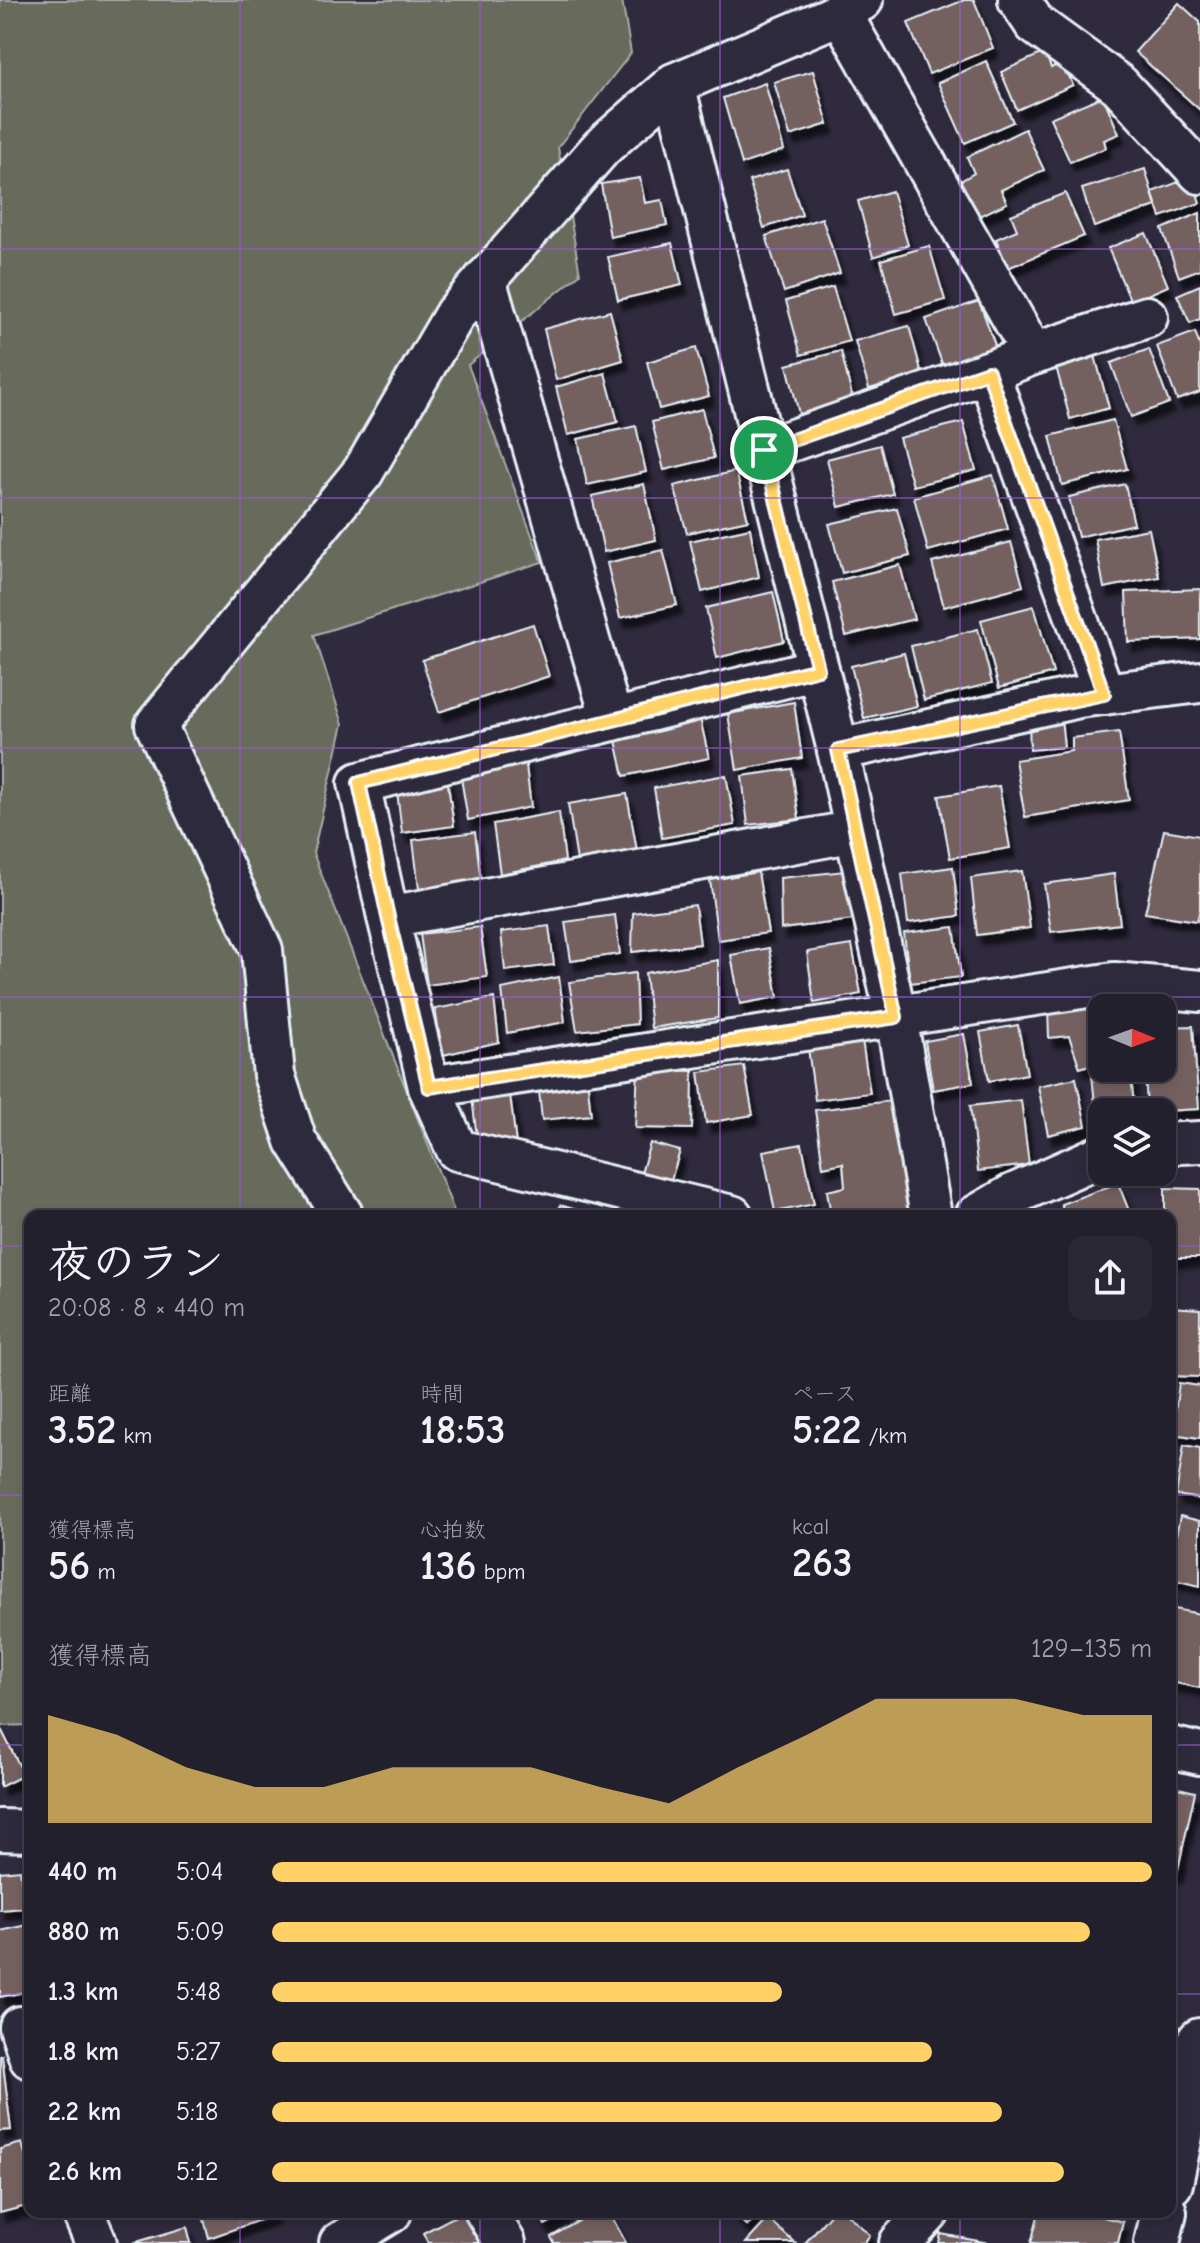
<!DOCTYPE html>
<html lang="ja">
<meta charset="utf-8">
<style>
body{margin:0;font-family:"Comic Neue","Klee One",sans-serif;background:#2b2836;color:#f1f3f6;height:100vh;display:flex;flex-direction:column;font-size:30px;white-space:nowrap}
*{box-sizing:border-box;margin:0}
p{font-size:26px;color:#a3a3aa}
.icon{flex:none;width:44px;height:44px;fill:none;stroke:currentColor;stroke-width:2;stroke-linecap:round;stroke-linejoin:round}
.map{position:relative;flex:1;overflow:hidden}
.details{position:absolute;left:24px;top:1210px;width:1152px;height:1008px;display:flex;flex-direction:column;background:#23202e;border-radius:16px;box-shadow:0 4px 12px #0003,0 0 0 2px #403e4a}
.details>*{flex:none}
.needle{width:52px;rotate:91deg}
.fabs{position:absolute;left:1088px;top:994px;display:grid;gap:16px}
.fabs a{display:grid;place-items:center;width:88px;height:88px;border-radius:16px;background:#23202e;box-shadow:0 4px 12px #0003,0 0 0 2px #403e4a;font-size:40px}
.pin{position:absolute;display:grid;place-items:center;width:68px;height:68px;color:#fff;margin:-34px;border:4px solid #fff;border-radius:50%;box-shadow:0 2px 8px #0007}
.round{display:grid;place-items:center;flex:none;width:84px;height:84px;border-radius:16px;background:#2b2836}
.head{display:flex;align-items:center;justify-content:space-between;height:136px;padding:0 24px}
h1{font-size:44px;font-weight:700;line-height:60px}
.metrics{display:grid;grid-template-columns:repeat(3,1fr);gap:12px;height:136px;padding:8px 24px}
.metrics div{display:grid;align-content:center}
.metrics b{font-size:40px;font-weight:700}
.metrics small{font-size:22px;font-weight:400}
.metrics p{font-size:22px}
.chart{height:224px;padding:16px 24px}
.chart p{display:flex;justify-content:space-between}
.chart svg{width:100%;height:144px;margin-top:8px;fill:#ffd166;opacity:.7}
ul{padding:0 24px;list-style:none;font-size:26px}
li{display:grid;grid-template-columns:128px 96px 1fr;align-items:center;height:60px}
li i{height:20px;border-radius:10px;background:#ffd166}
.map>svg:first-child{display:block}
</style>
<div class="map">
<svg width="1200" height="2243" viewBox="0 0 1200 2243">
<defs>
<filter id="shadow"><feDropShadow dx="5" dy="9" stdDeviation="2" flood-color="#0009"/></filter>
</defs>
<rect width="100%" height="100%" fill="#2f2a3d"/>
<filter id="ink" filterUnits="userSpaceOnUse"><feTurbulence type="fractalNoise" baseFrequency=".0125" numOctaves="2"/><feDisplacementMap in="SourceGraphic" scale="16" xChannelSelector="R" yChannelSelector="G"/><feConvolveMatrix kernelMatrix="1 2 1 2 8 2 1 2 1" color-interpolation-filters="sRGB"/></filter>
<g filter="url(#ink)">
<!-- green -->
<path fill="#676b5c" stroke="#a8aeaa" stroke-width="2" d="M 0,0 L 622,0 L 631,53 L 558,147 L 580,274 L 468,365 L 542,562 L 314,635 L 343,724 L 313,853 L 456,1216 L 30,1216 L 30,1725 L 0,1726 Z"/>
<!-- building -->
<g fill="#746061" stroke="#e8f1f8" stroke-width="2" filter="url(#shadow)">
<path d="M 964,0 L 974,0 L 993,48 L 929,74 L 908,23 Z"/>
<path d="M 1179,3 L 1200,22 L 1200,110 L 1135,52 Z"/>
<path d="M 1045,52 L 1051,68 L 1063,62 L 1073,85 L 1017,110 L 1001,72 Z"/>
<path d="M 986,61 L 1013,122 L 965,143 L 938,83 Z"/>
<path d="M 813,71 L 828,124 L 790,136 L 774,82 Z"/>
<path d="M 765,83 L 784,150 L 742,164 L 723,98 Z"/>
<path d="M 1103,96 L 1119,134 L 1104,140 L 1106,148 L 1070,162 L 1050,118 Z"/>
<path d="M 1025,129 L 1044,170 L 1001,190 L 1007,203 L 975,218 L 959,182 L 974,173 L 967,157 Z"/>
<path d="M 787,169 L 802,215 L 764,228 L 749,181 Z"/>
<path d="M 1145,169 L 1156,206 L 1094,227 L 1082,189 Z"/>
<path d="M 1192,177 L 1200,203 L 1161,217 L 1152,192 Z"/>
<path d="M 640,178 L 645,203 L 662,200 L 667,225 L 610,237 L 601,184 Z"/>
<path d="M 892,191 L 908,245 L 873,257 L 858,201 Z"/>
<path d="M 1065,193 L 1084,236 L 1008,268 L 996,239 L 1017,230 L 1011,215 Z"/>
<path d="M 1200,213 L 1200,269 L 1179,277 L 1162,229 Z"/>
<path d="M 822,218 L 840,273 L 784,292 L 766,236 Z"/>
<path d="M 1146,233 L 1168,286 L 1131,302 L 1108,248 Z"/>
<path d="M 672,243 L 682,285 L 618,300 L 608,257 Z"/>
<path d="M 929,246 L 945,300 L 896,314 L 881,260 Z"/>
<path d="M 1200,285 L 1200,319 L 1190,323 L 1177,295 Z"/>
<path d="M 833,287 L 849,341 L 801,355 L 786,301 Z"/>
<path d="M 979,301 L 996,348 L 943,366 L 926,319 Z"/>
<path d="M 610,311 L 623,360 L 556,380 L 544,329 Z"/>
<path d="M 909,326 L 922,374 L 869,389 L 855,341 Z"/>
<path d="M 1195,332 L 1200,346 L 1200,392 L 1177,400 L 1157,346 Z"/>
<path d="M 696,348 L 709,396 L 659,409 L 647,362 Z"/>
<path d="M 1149,349 L 1169,403 L 1131,417 L 1111,363 Z"/>
<path d="M 841,351 L 853,400 L 799,414 L 787,365 Z"/>
<path d="M 1094,352 L 1109,408 L 1070,419 L 1055,363 Z"/>
<path d="M 605,373 L 618,422 L 568,435 L 556,387 Z"/>
<path d="M 702,409 L 714,458 L 664,470 L 652,422 Z"/>
<path d="M 1113,420 L 1127,469 L 1062,485 L 1050,436 Z"/>
<path d="M 963,422 L 976,470 L 913,486 L 899,438 Z"/>
<path d="M 636,426 L 646,472 L 587,485 L 578,439 Z"/>
<path d="M 880,445 L 893,494 L 839,507 L 827,459 Z"/>
<path d="M 736,471 L 748,520 L 687,533 L 674,486 Z"/>
<path d="M 993,475 L 1008,529 L 928,551 L 914,497 Z"/>
<path d="M 644,484 L 656,540 L 604,552 L 592,496 Z"/>
<path d="M 1125,484 L 1134,524 L 1078,537 L 1069,497 Z"/>
<path d="M 897,508 L 910,556 L 842,573 L 829,524 Z"/>
<path d="M 750,528 L 759,577 L 702,592 L 690,541 Z"/>
<path d="M 1149,529 L 1159,577 L 1104,588 L 1095,539 Z"/>
<path d="M 1011,542 L 1023,586 L 944,607 L 932,563 Z"/>
<path d="M 663,550 L 677,605 L 620,618 L 607,563 Z"/>
<path d="M 900,565 L 914,619 L 846,636 L 832,582 Z"/>
<path d="M 1200,589 L 1200,639 L 1128,642 L 1126,592 Z"/>
<path d="M 773,592 L 784,641 L 717,658 L 706,608 Z"/>
<path d="M 1034,606 L 1053,673 L 999,688 L 981,620 Z"/>
<path d="M 533,624 L 549,676 L 439,712 L 422,660 Z"/>
<path d="M 978,629 L 992,683 L 924,700 L 911,646 Z"/>
<path d="M 904,653 L 917,706 L 864,718 L 851,666 Z"/>
<path d="M 794,702 L 802,758 L 737,770 L 728,714 Z"/>
<path d="M 700,718 L 709,758 L 624,776 L 615,736 Z"/>
<path d="M 1061,718 L 1064,747 L 1030,750 L 1029,722 Z"/>
<path d="M 1119,732 L 1129,800 L 1025,817 L 1015,760 L 1072,751 L 1072,738 Z"/>
<path d="M 525,757 L 531,807 L 468,820 L 460,772 Z"/>
<path d="M 792,769 L 799,819 L 748,825 L 742,776 Z"/>
<path d="M 726,775 L 735,825 L 662,838 L 654,788 Z"/>
<path d="M 447,777 L 454,826 L 402,833 L 396,783 Z"/>
<path d="M 999,786 L 1010,848 L 950,858 L 939,796 Z"/>
<path d="M 627,794 L 637,851 L 577,861 L 568,804 Z"/>
<path d="M 559,812 L 565,861 L 500,874 L 493,824 Z"/>
<path d="M 1164,830 L 1200,836 L 1200,909 L 1197,921 L 1145,913 Z"/>
<path d="M 475,832 L 481,881 L 419,889 L 413,840 Z"/>
<path d="M 953,867 L 959,916 L 908,923 L 902,874 Z"/>
<path d="M 845,871 L 854,920 L 781,929 L 780,878 Z"/>
<path d="M 1022,871 L 1030,928 L 977,935 L 971,878 Z"/>
<path d="M 758,872 L 768,933 L 718,940 L 710,880 Z"/>
<path d="M 1114,874 L 1120,924 L 1051,932 L 1044,884 Z"/>
<path d="M 695,905 L 700,944 L 632,952 L 633,913 Z"/>
<path d="M 615,915 L 620,954 L 571,961 L 565,922 Z"/>
<path d="M 549,926 L 554,965 L 505,971 L 501,932 Z"/>
<path d="M 480,927 L 487,977 L 427,985 L 420,934 Z"/>
<path d="M 954,927 L 961,977 L 910,983 L 904,933 Z"/>
<path d="M 852,945 L 861,994 L 814,1003 L 807,952 Z"/>
<path d="M 769,948 L 778,997 L 740,1004 L 731,955 Z"/>
<path d="M 718,960 L 718,1018 L 651,1028 L 645,973 Z"/>
<path d="M 635,973 L 637,1024 L 577,1031 L 569,982 Z"/>
<path d="M 559,977 L 565,1022 L 507,1033 L 502,989 Z"/>
<path d="M 494,998 L 499,1042 L 443,1055 L 435,1009 Z"/>
<path d="M 1104,999 L 1109,1008 L 1102,1008 L 1102,1061 L 1080,1068 L 1069,1036 L 1049,1038 L 1048,1009 Z"/>
<path d="M 1018,1025 L 1027,1074 L 989,1081 L 980,1032 Z"/>
<path d="M 1193,1026 L 1199,1109 L 1147,1112 L 1145,1068 L 1162,1068 L 1162,1027 Z"/>
<path d="M 964,1034 L 973,1083 L 933,1090 L 925,1041 Z"/>
<path d="M 862,1040 L 870,1093 L 815,1100 L 808,1048 Z"/>
<path d="M 744,1066 L 753,1115 L 706,1123 L 699,1072 Z"/>
<path d="M 638,1069 L 693,1071 L 692,1129 L 635,1128 Z"/>
<path d="M 1130,1070 L 1135,1112 L 1102,1112 L 1102,1124 L 1097,1124 L 1092,1075 Z"/>
<path d="M 587,1076 L 591,1115 L 542,1120 L 538,1081 Z"/>
<path d="M 1076,1078 L 1086,1126 L 1048,1135 L 1038,1086 Z"/>
<path d="M 510,1094 L 516,1144 L 477,1138 L 472,1098 Z"/>
<path d="M 1021,1100 L 1029,1165 L 978,1171 L 970,1106 Z"/>
<path d="M 891,1101 L 911,1216 L 855,1216 L 830,1209 L 827,1191 L 845,1187 L 843,1163 L 823,1167 L 815,1110 Z"/>
<path d="M 650,1143 L 680,1151 L 669,1186 L 639,1180 Z"/>
<path d="M 802,1144 L 814,1204 L 775,1212 L 763,1151 Z"/>
<path d="M 1118,1183 L 1131,1216 L 1065,1216 L 1061,1204 Z"/>
<path d="M 1165,1188 L 1200,1189 L 1200,1258 L 1170,1258 L 1170,1216 L 1165,1216 Z"/>
<path d="M 560,1205 L 597,1216 L 557,1216 Z"/>
<path d="M 1170,1307 L 1200,1309 L 1200,1377 L 1170,1376 Z"/>
<path d="M 1179,1383 L 1200,1386 L 1200,1438 L 1172,1434 Z"/>
<path d="M 1184,1445 L 1200,1448 L 1200,1499 L 1176,1495 Z"/>
<path d="M 1180,1516 L 1200,1521 L 1200,1586 L 1170,1579 L 1170,1564 Z"/>
<path d="M 1170,1608 L 1200,1614 L 1200,1688 L 1170,1682 Z"/>
<path d="M 0,1727 L 24,1775 L 0,1787 Z"/>
<path d="M 1170,1786 L 1195,1792 L 1177,1874 L 1170,1873 Z"/>
<path d="M 20,1870 L 25,1908 L 0,1910 L 0,1872 Z"/>
<path d="M 28,1925 L 30,1991 L 0,1997 L 0,1931 Z"/>
<path d="M 2,2055 L 11,2130 L 0,2131 L 0,2056 Z"/>
<path d="M 22,2143 L 30,2173 L 30,2205 L 0,2213 L 0,2149 Z"/>
<path d="M 202,2212 L 273,2212 L 274,2215 L 209,2238 Z"/>
<path d="M 463,2212 L 466,2212 L 482,2243 L 428,2243 L 423,2233 Z"/>
<path d="M 538,2212 L 569,2212 L 545,2225 Z"/>
<path d="M 595,2212 L 609,2212 L 626,2243 L 554,2243 L 551,2237 Z"/>
<path d="M 732,2212 L 760,2212 L 747,2226 Z"/>
<path d="M 832,2212 L 845,2212 L 870,2235 L 864,2243 L 805,2243 Z"/>
<path d="M 1039,2212 L 1084,2212 L 1123,2222 L 1118,2243 L 1031,2243 Z"/>
<path d="M 768,2219 L 795,2243 L 746,2243 Z"/>
<path d="M 187,2227 L 191,2243 L 133,2243 Z"/>
<path d="M 941,2234 L 989,2243 L 939,2243 Z"/>
</g>
<g fill="none" stroke-linecap="round" stroke-linejoin="round">
<defs>
<g id="minor">
<path d="M 1019,0 L 1035,24 L 1119,85 L 1200,173"/>
<path d="M 840,12 L 1033,354 L 988,372 L 1104,694"/>
<path d="M 674,84 L 838,750 L 896,1017 L 931,1216"/>
<path d="M 485,279 L 612,720"/>
<path d="M 1033,354 L 1147,317"/>
<path d="M 764,450 L 988,372"/>
<path d="M 838,750 L 1079,697 L 1200,682"/>
<path d="M 388,917 L 856,831"/>
<path d="M 429,1087 L 1114,983 L 1200,991"/>
<path d="M 1162,1144 L 1200,1142"/>
<path d="M 343,1216 L 296,1141 L 274,1075 L 262,950 L 156,725 L 363,472 L 455,314 L 602,147 L 674,84 L 830,18 L 862,0"/>
<path d="M 732,1216 L 457,1150 L 429,1087 L 388,917 L 359,783 L 818,669"/>
<path d="M 976,1216 L 1012,1195 L 1102,1155"/>
<path d="M 1170,1747 L 1200,1754"/>
<path d="M 0,1830 L 30,1831"/>
<path d="M 20,2027 L 30,2058"/>
<path d="M 83,2212 L 96,2243"/>
<path d="M 486,2212 L 505,2243"/>
<path d="M 340,2243 L 391,2212"/>
<path d="M 900,2243 L 929,2212"/>
</g>
<g id="tertiary">
<path d="M 1170,2183 L 1200,2041"/>
<path d="M 1157,2243 L 1164,2212"/>
</g>
</defs>
<!-- minor casing -->
<use href="#minor" stroke="#e8f1f8" stroke-width="46"/>
<!-- tertiary casing -->
<use href="#tertiary" stroke="#e8f1f8" stroke-width="50"/>
<!-- minor -->
<use href="#minor" stroke="#2f2a3d" stroke-width="40"/>
<!-- tertiary -->
<use href="#tertiary" stroke="#2f2a3d" stroke-width="44"/>
</g>
</g>
<g fill="none" stroke-linecap="round" stroke-linejoin="round" filter="url(#ink)">
<defs>
<path id="route" d="M 988,372 L 1104,694 L 838,750 L 896,1017 L 429,1087 L 388,917 L 359,783 L 818,669 L 764,450 Z"/>
</defs>
<!-- route casing -->
<use href="#route" stroke="#fff" stroke-width="16"/>
<!-- route -->
<use href="#route" stroke="#ffd166" stroke-width="10"/>
</g>
<!-- grid -->
<path fill="none" stroke="#965dcd" stroke-width="2" stroke-opacity="0.55" d="M 240,0 L 240,1216M 480,0 L 480,1216M 720,0 L 720,1216M 960,0 L 960,1216M 0,249 L 1200,249M 0,498 L 1200,498M 0,748 L 1200,748M 0,997 L 1200,997M 0,1246 L 30,1246M 1170,1246 L 1200,1246M 0,1495 L 30,1495M 1170,1495 L 1200,1495M 0,1745 L 30,1745M 1170,1745 L 1200,1745M 0,1994 L 30,1994M 1170,1994 L 1200,1994M 240,2212 L 240,2243M 480,2212 L 480,2243M 720,2212 L 720,2243M 960,2212 L 960,2243"/>
</svg>
<div class="fabs">
<a><svg class="needle" viewBox="-14 -14 28 28"><path d="M0-13l5 13h-10z" fill="#e53935"/><path d="M0 13l5-13h-10z" fill="#a3a3aa"/></svg></a>
<a><svg class="icon" aria-label="layers" viewBox="0 0 24 24"><path d="M12 4l9 5-9 5-9-5zM3 14l9 5 9-5"/></svg></a>
</div>
<div class="pin" style="left:764px;top:450px;background:#1e9e55"><svg class="icon" aria-label="arrive" viewBox="0 0 24 24"><path d="M6 21V4h12l-3 4 3 4H6"/></svg></div>
<section class="details">
<div class="head"><div><h1>夜のラン</h1><p>20:08 · 8 × 440 m</p></div><a class="round"><svg class="icon" aria-label="share" viewBox="0 0 24 24"><path d="M12 15V3M7 8l5-5 5 5M5 13v7h14v-7"/></svg></a></div>
<div class="metrics">
<div><p>距離</p><b>3.52<small> km</small></b></div>
<div><p>時間</p><b>18:53</b></div>
<div><p>ペース</p><b>5:22<small> /km</small></b></div>
</div>
<div class="metrics">
<div><p>獲得標高</p><b>56<small> m</small></b></div>
<div><p>心拍数</p><b>136<small> bpm</small></b></div>
<div><p>kcal</p><b>263</b></div>
</div>
<div class="chart"><p><span>獲得標高</span>129–135 m</p>
<svg viewBox="0 0 160 44" preserveAspectRatio="none"><path d="M0 44V11L10 17L20 27L30 33L40 33L50 27L60 27L70 27L80 33L90 38L100 27L110 17L120 6L130 6L140 6L150 11L160 11V44z"/></svg>
</div>
<ul>
<li><b>440 m</b>5:04<i style="width:100%"></i></li>
<li><b>880 m</b>5:09<i style="width:93%"></i></li>
<li><b>1.3 km</b>5:48<i style="width:58%"></i></li>
<li><b>1.8 km</b>5:27<i style="width:75%"></i></li>
<li><b>2.2 km</b>5:18<i style="width:83%"></i></li>
<li><b>2.6 km</b>5:12<i style="width:90%"></i></li>
</ul>
</section>
</div>
